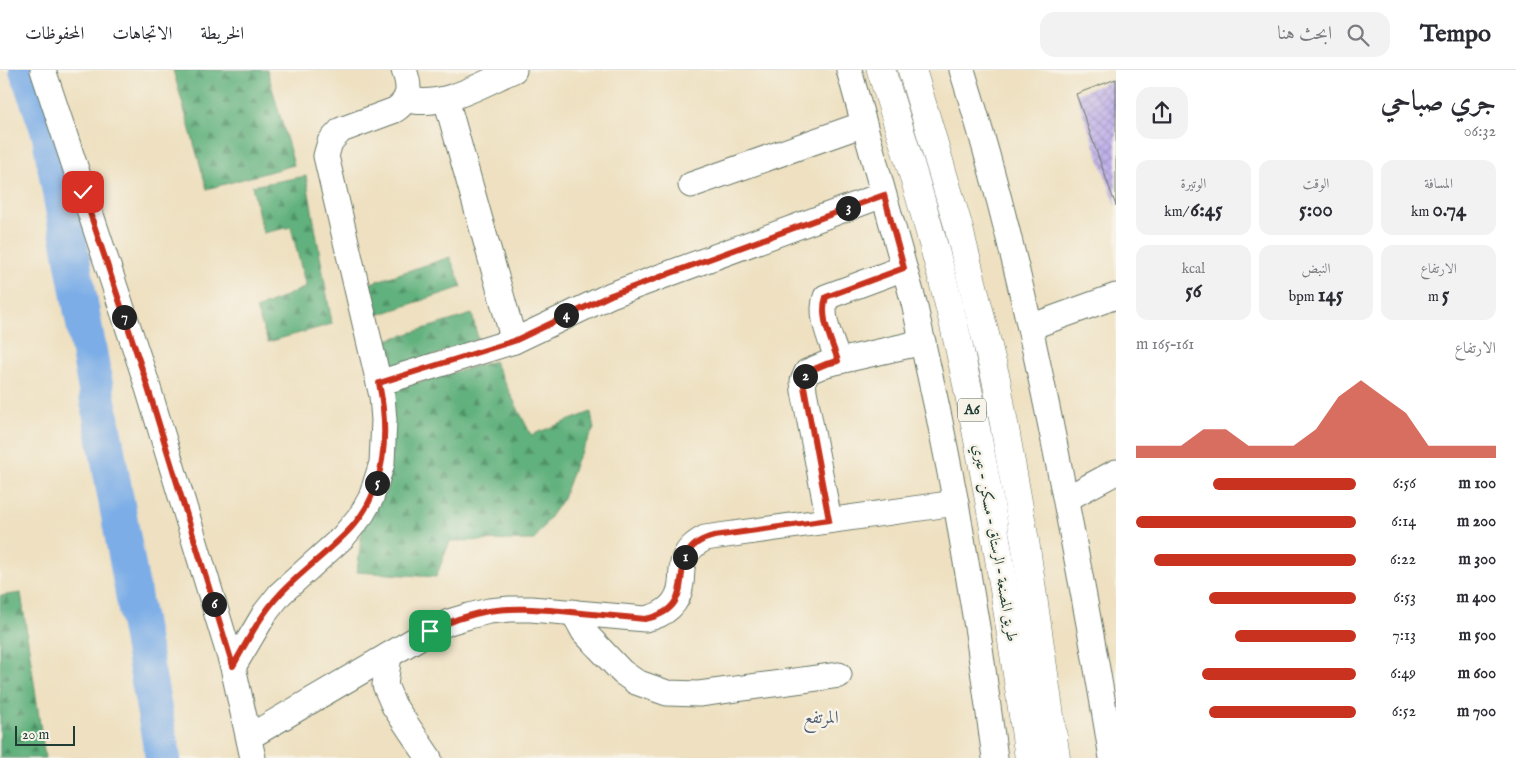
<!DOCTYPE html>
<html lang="ar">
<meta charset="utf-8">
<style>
body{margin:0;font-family:"IM FELL English",Amiri,serif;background:#f2f2f3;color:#2b2b33;direction:rtl;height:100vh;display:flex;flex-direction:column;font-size:19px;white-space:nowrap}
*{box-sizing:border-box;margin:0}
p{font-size:16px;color:#7c7c81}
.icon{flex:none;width:28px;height:28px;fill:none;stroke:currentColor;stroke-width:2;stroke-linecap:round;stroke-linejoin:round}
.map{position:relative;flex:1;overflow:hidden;direction:ltr}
.side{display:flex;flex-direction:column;background:#fff;width:400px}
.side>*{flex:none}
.scale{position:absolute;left:15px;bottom:12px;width:60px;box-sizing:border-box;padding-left:5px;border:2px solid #1f3d34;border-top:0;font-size:14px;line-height:18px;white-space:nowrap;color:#1f3d34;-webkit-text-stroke:4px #f7f3e8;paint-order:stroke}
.pin{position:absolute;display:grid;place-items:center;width:42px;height:42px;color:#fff;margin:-21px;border-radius:10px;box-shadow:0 2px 8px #0006}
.km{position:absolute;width:25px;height:25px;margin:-12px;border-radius:50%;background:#222;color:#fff;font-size:14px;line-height:25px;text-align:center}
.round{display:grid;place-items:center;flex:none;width:52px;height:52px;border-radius:15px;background:#f2f2f3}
.headline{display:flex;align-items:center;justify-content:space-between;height:85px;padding:0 20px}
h1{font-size:28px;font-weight:700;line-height:38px}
.stats{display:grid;grid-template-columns:repeat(3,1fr);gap:8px;height:85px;padding:5px 20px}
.stats div{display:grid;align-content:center;border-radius:12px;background:#f2f2f3;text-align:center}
.stats b{font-size:21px;font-weight:700}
.stats small{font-size:14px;font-weight:400}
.stats p{font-size:14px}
.chart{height:140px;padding:10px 20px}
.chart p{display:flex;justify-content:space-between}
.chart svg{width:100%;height:90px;margin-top:5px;fill:#c8321e;opacity:.7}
ul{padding:0 20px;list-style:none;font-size:16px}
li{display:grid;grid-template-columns:80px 60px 1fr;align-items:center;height:38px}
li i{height:12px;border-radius:6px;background:#c8321e}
header{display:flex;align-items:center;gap:30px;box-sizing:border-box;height:70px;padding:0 25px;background:#fff;border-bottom:1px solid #e1e1e2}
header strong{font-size:24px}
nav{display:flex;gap:28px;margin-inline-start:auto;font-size:18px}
.search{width:350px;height:45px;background:#f2f2f3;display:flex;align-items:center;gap:12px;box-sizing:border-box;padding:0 18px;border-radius:15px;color:#7c7c81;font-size:19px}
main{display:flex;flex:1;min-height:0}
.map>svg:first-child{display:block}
</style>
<header>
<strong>Tempo</strong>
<div class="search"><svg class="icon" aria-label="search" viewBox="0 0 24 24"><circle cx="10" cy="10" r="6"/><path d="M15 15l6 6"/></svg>ابحث هنا</div>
<nav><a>الخريطة</a><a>الاتجاهات</a><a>المحفوظات</a></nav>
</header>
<main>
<section class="side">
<div class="headline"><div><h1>جري صباحي</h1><p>06:32</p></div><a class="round"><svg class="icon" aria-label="share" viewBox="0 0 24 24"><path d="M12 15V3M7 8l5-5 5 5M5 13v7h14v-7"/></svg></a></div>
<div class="stats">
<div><p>المسافة</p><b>0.74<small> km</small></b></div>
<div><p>الوقت</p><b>5:00</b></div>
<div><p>الوتيرة</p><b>6:45<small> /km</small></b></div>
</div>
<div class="stats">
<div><p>الارتفاع</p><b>5<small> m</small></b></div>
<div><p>النبض</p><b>145<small> bpm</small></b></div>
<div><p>kcal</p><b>56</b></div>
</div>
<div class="chart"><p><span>الارتفاع</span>161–165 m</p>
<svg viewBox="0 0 160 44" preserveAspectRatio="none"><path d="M0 44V38L10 38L20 38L30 30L40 30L50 38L60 38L70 38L80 30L90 14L100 6L110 14L120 22L130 38L140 38L150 38L160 38V44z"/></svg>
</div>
<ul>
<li><b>100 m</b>6:56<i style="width:65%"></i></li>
<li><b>200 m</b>6:14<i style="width:100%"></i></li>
<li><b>300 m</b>6:22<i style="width:92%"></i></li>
<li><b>400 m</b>6:53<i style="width:67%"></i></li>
<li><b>500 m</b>7:13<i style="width:55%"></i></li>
<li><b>600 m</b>6:49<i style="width:70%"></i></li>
<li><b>700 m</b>6:52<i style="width:67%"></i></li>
</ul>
</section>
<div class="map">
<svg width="1116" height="688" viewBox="0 0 1116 688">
<defs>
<pattern id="forest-firs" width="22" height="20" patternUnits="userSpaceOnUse" patternTransform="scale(1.25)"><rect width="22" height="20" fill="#61b17d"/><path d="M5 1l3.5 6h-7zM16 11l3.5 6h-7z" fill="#4f9167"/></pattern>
<pattern id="building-cross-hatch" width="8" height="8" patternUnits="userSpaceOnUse" patternTransform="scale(1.25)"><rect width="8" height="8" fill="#b9a8ea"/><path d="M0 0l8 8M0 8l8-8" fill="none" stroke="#968abe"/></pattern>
</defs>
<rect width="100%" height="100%" fill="#f7f3e8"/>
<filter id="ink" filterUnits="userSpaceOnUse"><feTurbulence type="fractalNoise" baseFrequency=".02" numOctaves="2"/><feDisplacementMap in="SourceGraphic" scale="10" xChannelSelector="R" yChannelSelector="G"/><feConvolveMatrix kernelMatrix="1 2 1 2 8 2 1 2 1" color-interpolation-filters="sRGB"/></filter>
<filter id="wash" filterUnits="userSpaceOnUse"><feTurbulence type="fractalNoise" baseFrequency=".0096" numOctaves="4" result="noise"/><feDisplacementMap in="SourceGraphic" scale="20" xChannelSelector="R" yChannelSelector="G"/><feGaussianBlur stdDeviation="1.12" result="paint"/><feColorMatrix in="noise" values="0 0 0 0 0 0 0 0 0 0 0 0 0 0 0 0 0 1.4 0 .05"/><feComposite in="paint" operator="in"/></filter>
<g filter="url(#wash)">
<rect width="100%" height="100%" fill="#eee0c0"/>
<!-- forest -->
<g fill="url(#forest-firs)" stroke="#407758">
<path d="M 173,0 L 267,0 L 294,95 L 207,119 Z"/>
<path d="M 306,106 L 332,254 L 268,272 L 256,239 L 306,217 L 291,157 L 263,163 L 252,116 Z"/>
<path d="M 450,187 L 462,217 L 366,249 L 359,217 Z"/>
<path d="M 472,244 L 478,269 L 378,306 L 368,276 Z"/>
<path d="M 494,291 L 531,365 L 591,342 L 594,359 L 577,389 L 563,428 L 534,470 L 450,471 L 436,507 L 357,502 L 378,324 Z"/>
<path d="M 21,523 L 45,688 L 0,688 L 0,526 Z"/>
</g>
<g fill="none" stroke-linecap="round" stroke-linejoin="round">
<!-- river -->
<path stroke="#7cade7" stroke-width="36" d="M 27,0 L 49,62 L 163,688"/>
</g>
<g id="blocks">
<!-- building -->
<path fill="url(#building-cross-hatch)" d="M 1116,9 L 1116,136 L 1076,24 Z"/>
</g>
</g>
<g filter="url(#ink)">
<use href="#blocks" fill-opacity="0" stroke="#677665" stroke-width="1"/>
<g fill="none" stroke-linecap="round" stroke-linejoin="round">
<defs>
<g id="minor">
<path d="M 43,0 L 144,305 L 233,597 L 253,688"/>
<path d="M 849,0 L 914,233 L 939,347 L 956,433 L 978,563 L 995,688"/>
<path d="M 962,0 C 1006,140 1037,283 1065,427 C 1082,514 1098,601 1112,688"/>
<path d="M 406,29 C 441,40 482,14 514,0"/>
<path d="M 446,29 L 514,271"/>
<path d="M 691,115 L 864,54"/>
<path d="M 1030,257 L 1116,226"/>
<path d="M 838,291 C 832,271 819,248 826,227 L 904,198"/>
<path d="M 379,313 L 514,271 L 611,225 L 883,125"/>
<path d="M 1066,429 L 1116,402"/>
<path d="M 829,450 L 804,321 L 803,311 L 807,302 L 826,294 L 923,272"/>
<path d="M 573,542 L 584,562 L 622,602 L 636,612 L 667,623 L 699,624 L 839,605"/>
<path d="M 389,585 L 385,615 L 394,636 L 429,688"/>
<path d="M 233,597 L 265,543 L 280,524 L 343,467 L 362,444 L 371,428 L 382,393 L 384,350 L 382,326 L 326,86 L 330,72 L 341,60 L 395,40 C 411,29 410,16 404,0"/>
<path d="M 249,667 L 430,561 L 449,552 L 469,546 L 489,541 L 510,539 L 531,539 L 645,549 C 665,545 679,534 681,513 C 682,506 681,497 684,490 C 687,479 696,473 705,468 L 956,433"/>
</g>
<g id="highway">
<path d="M 881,0 C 910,92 938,183 959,277 C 989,413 1010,550 1029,688"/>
<path d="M 912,0 L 958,155 L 996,309 L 1025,471 L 1056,688"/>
</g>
</defs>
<!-- minor casing -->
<use href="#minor" stroke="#677665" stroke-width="27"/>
<!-- highway casing -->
<use href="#highway" stroke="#677665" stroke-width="29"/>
<!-- minor -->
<use href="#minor" stroke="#fff" stroke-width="25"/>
<!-- highway -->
<use href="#highway" stroke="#fff" stroke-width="28"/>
</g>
</g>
<g fill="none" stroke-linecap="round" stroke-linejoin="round" filter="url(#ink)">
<defs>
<path id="route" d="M 83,122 L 144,305 L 233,596 C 247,571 261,544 281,523 C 303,500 330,481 351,458 C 387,419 389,361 379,313 L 514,271 L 611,225 L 884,125 L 904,198 L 826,227 C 819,248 832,271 838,291 L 826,294 L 807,302 L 803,311 L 829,450 L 714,466 C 656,480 708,537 645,549 C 617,546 589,544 561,541 C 537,539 512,537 488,541 C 467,545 448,552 430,561"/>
</defs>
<!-- route casing -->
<use href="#route" stroke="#fff" stroke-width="10"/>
<!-- route -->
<use href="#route" stroke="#c8321e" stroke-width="6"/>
</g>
<g text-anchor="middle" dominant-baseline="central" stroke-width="5" stroke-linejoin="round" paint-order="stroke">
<!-- shield labels -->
<rect fill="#f7f3e8" stroke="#60746a" stroke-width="1" x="958" y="328.5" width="28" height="23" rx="4"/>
<g font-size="14" font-weight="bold" fill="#1f3d34">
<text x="972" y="340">A6</text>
</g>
<!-- street labels -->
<g font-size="15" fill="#1f3d34" stroke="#f7f3e8">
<text transform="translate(995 473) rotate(80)">طريق المصنعة - الرستاق - مسكن - عبري</text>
</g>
<!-- quarter labels -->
<g font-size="18" fill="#556274" stroke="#f7f3e8">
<text x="821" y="648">المرتفع</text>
</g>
</g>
</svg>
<div class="scale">20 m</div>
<div class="pin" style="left:430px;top:561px;background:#1e9e55"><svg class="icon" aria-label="arrive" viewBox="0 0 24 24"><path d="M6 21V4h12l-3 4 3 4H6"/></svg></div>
<div class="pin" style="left:83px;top:122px;background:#d93025"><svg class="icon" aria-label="check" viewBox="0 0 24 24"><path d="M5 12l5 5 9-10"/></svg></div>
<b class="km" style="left:685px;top:487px">1</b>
<b class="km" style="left:805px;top:306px">2</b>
<b class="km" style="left:848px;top:138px">3</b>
<b class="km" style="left:566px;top:245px">4</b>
<b class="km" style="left:377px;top:413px">5</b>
<b class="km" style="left:214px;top:534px">6</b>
<b class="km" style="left:124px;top:247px">7</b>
</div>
</main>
